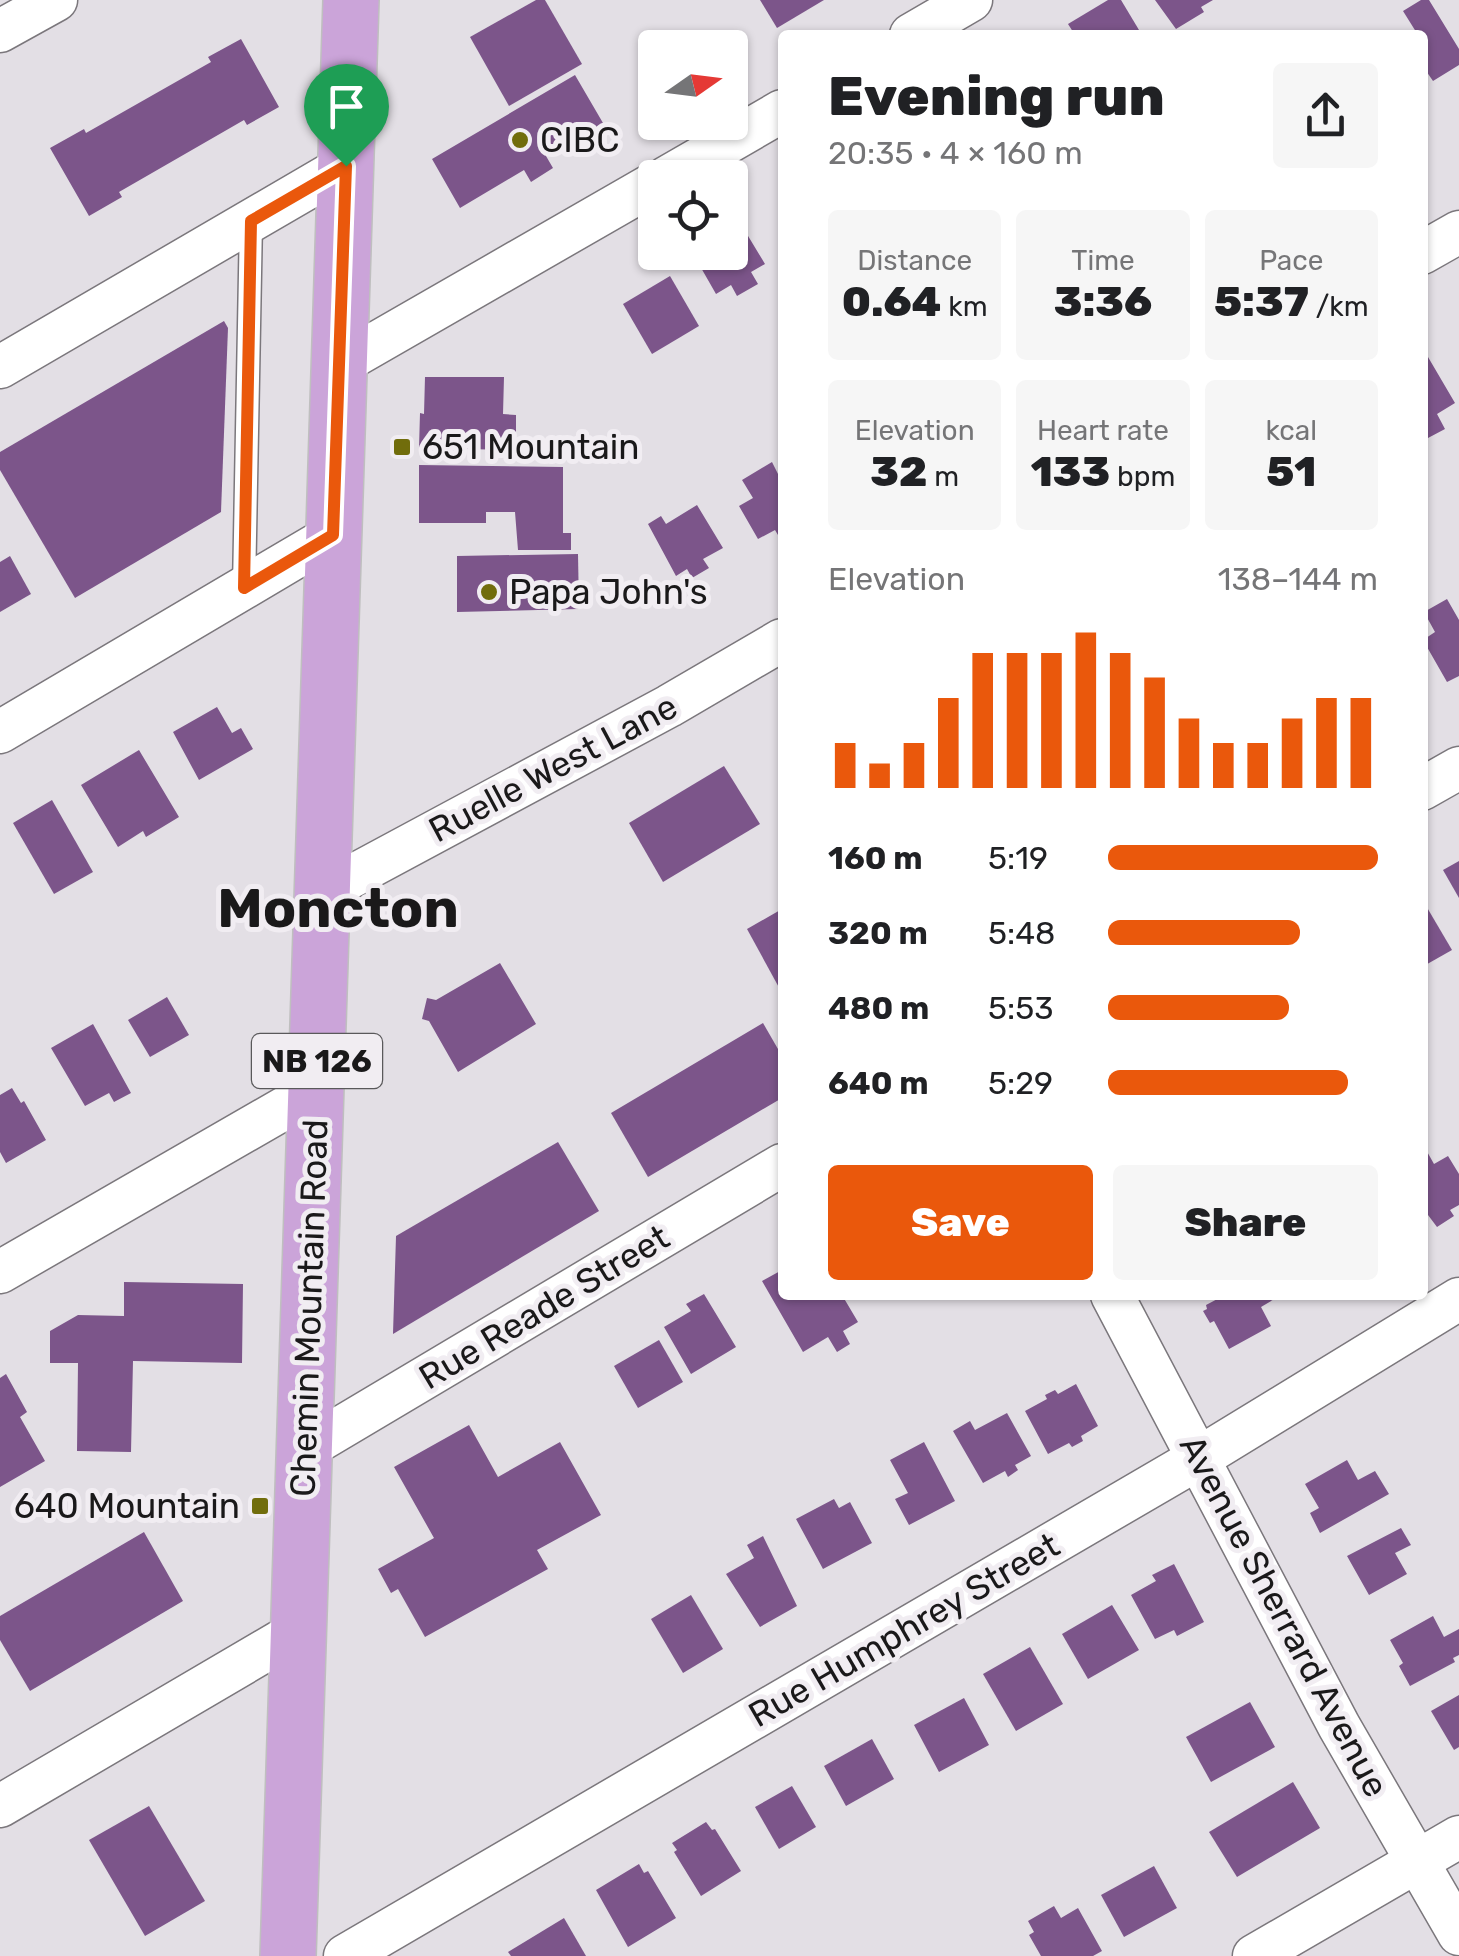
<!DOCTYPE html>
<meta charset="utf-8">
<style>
body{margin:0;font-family:Rubik,sans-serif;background:#f6f6f6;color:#202124;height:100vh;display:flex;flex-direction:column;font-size:38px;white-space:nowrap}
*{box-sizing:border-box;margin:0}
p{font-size:32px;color:#757577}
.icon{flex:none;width:55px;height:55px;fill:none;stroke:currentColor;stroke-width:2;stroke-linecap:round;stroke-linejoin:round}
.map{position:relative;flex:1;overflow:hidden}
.sheet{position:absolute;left:778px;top:30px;width:650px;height:1270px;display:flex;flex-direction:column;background:#fff;border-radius:10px;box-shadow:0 2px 8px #0004}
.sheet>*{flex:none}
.needle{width:65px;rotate:76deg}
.buttons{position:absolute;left:638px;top:30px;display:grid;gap:20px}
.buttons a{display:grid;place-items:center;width:110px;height:110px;border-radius:10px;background:#fff;box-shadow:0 2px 8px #0004;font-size:50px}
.pin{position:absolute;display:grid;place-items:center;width:85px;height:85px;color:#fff;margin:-102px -42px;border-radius:50% 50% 50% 0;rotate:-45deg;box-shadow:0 0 10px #0007}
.pin .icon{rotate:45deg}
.round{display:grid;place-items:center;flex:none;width:105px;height:105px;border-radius:10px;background:#f6f6f6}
.headline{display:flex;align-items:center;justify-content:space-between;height:170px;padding:0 50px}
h1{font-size:55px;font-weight:800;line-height:75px}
.stats{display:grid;grid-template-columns:repeat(3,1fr);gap:15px;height:170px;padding:10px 50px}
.stats div{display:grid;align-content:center;border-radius:10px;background:#f6f6f6;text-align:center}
.stats b{font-size:42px;font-weight:800}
.stats small{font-size:28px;font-weight:400}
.stats p{font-size:28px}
.chart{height:280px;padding:20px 50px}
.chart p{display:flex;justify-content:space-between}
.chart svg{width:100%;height:180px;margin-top:10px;stroke:#ea580c;stroke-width:6}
.primary-button{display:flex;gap:20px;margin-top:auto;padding:20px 50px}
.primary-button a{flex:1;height:115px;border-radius:10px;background:#ea580c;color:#fff;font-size:40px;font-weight:800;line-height:115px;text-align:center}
.primary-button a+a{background:#f6f6f6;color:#202124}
ul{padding:0 50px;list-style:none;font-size:32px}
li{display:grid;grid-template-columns:160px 120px 1fr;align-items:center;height:75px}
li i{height:25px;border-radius:12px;background:#ea580c}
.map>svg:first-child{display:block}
</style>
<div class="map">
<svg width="1459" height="1956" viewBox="0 0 1459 1956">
<rect width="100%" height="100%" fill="#e3dfe5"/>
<!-- building -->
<g fill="#7c558a">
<path d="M 536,0 L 545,0 L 582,64 L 509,106 L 470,37 Z"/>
<path d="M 760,0 L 824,0 L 777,28 Z"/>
<path d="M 1108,0 L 1121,0 L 1142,35 L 1075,35 L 1068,24 Z"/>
<path d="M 1155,0 L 1213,0 L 1201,7 L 1204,12 L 1176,29 Z"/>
<path d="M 1421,0 L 1429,0 L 1459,49 L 1459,65 L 1433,81 L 1422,65 L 1422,35 L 1418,35 L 1403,11 Z"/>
<path d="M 241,39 L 279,107 L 247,125 L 244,120 L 119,192 L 122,197 L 89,216 L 50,148 L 84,129 L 86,133 L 211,62 L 208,57 Z"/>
<path d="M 575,75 L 603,123 L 546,156 L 553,168 L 531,182 L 524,170 L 460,208 L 432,159 Z"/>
<path d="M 739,221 L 765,264 L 751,272 L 758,284 L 737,296 L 731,285 L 716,294 L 692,252 L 730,252 L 730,226 Z"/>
<path d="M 670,276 L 699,326 L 652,354 L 623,304 Z"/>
<path d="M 224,321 L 228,328 L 221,512 L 75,598 L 0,470 L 0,452 Z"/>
<path d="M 1428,357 L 1455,403 L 1437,414 L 1445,429 L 1428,438 L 1422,428 L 1422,360 Z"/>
<path d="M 425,377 L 504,377 L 503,414 L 516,415 L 516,450 L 419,448 L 420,413 L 424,414 Z"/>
<path d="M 772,462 L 782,482 L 782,532 L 778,535 L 775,530 L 758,539 L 739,506 L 753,498 L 742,480 Z"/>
<path d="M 419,465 L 563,467 L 563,533 L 571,533 L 571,550 L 518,550 L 515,512 L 486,512 L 486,523 L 419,523 Z"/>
<path d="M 697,505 L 723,548 L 703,559 L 709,568 L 692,578 L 687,569 L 676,576 L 648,524 L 661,516 L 666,524 Z"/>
<path d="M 578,554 L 579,609 L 457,612 L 457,556 Z"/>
<path d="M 10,556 L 31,594 L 0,612 L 0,562 Z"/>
<path d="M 1447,599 L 1459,620 L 1459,676 L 1447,682 L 1423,640 L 1435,632 L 1424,612 Z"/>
<path d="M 217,707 L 232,733 L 241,728 L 253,749 L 199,780 L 173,732 Z"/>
<path d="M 139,750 L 179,817 L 146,837 L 143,831 L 118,847 L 81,785 Z"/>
<path d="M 724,766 L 760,824 L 663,882 L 629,823 Z"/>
<path d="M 52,800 L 93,872 L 54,894 L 13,823 Z"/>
<path d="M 1459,861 L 1459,898 L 1443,870 Z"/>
<path d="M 1422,899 L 1452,950 L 1422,967 Z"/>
<path d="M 782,909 L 782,993 L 747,929 Z"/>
<path d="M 500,963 L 536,1024 L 458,1072 L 429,1021 L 422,1019 L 427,998 L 436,1000 Z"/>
<path d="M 167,997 L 189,1035 L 150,1057 L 128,1020 Z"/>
<path d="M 763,1023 L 782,1056 L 782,1098 L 648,1177 L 611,1113 Z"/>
<path d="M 93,1024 L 131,1093 L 114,1102 L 109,1093 L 85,1106 L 51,1048 Z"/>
<path d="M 12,1088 L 21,1103 L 24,1101 L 46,1140 L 6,1163 L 0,1152 L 0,1095 Z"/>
<path d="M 558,1142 L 599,1211 L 393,1334 L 396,1236 Z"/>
<path d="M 1425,1148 L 1434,1164 L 1448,1156 L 1459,1174 L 1459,1205 L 1450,1210 L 1454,1216 L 1437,1227 L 1422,1207 L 1422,1150 Z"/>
<path d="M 782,1270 L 782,1295 L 842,1295 L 858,1322 L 843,1331 L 850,1344 L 837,1352 L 828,1337 L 803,1352 L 762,1281 Z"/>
<path d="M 124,1282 L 243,1284 L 242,1363 L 133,1361 L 131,1452 L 77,1451 L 78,1363 L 50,1363 L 50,1331 L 78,1315 L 124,1316 Z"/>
<path d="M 704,1294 L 736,1347 L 691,1374 L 664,1327 L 691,1311 L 686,1304 Z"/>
<path d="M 1225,1295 L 1281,1295 L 1261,1307 L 1271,1326 L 1229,1349 L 1214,1321 L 1210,1323 L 1203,1311 L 1207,1309 L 1206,1305 Z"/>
<path d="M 659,1340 L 683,1382 L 638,1408 L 614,1366 Z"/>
<path d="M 6,1374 L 27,1412 L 20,1417 L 45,1461 L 0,1487 L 0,1378 Z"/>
<path d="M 1076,1384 L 1098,1426 L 1081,1436 L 1083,1441 L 1072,1447 L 1069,1443 L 1048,1454 L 1025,1411 L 1047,1399 L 1045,1395 L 1055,1390 L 1058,1394 Z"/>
<path d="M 1007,1413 L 1031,1456 L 1015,1465 L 1018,1470 L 1008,1477 L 1005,1471 L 983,1483 L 953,1431 L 970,1421 L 975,1430 Z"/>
<path d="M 469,1425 L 498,1477 L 560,1442 L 601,1515 L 537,1550 L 548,1569 L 425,1637 L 398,1589 L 391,1593 L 378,1569 L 434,1538 L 394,1467 Z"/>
<path d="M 924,1442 L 955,1501 L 909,1525 L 895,1499 L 908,1493 L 890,1460 Z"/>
<path d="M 1347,1460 L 1358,1480 L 1375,1471 L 1389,1494 L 1320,1533 L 1310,1513 L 1319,1508 L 1305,1484 Z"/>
<path d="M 834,1499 L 839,1508 L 850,1502 L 872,1543 L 823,1569 L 796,1519 Z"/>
<path d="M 1401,1528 L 1411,1545 L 1395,1553 L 1407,1574 L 1369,1595 L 1347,1556 Z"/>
<path d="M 144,1532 L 183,1601 L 30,1691 L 0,1640 L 0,1616 Z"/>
<path d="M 763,1536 L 797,1606 L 760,1627 L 726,1574 L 754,1558 L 747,1545 Z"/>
<path d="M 1174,1564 L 1204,1622 L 1177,1636 L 1174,1630 L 1155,1639 L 1131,1595 L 1156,1581 L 1152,1575 Z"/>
<path d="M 691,1595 L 723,1649 L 683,1673 L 651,1619 Z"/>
<path d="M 1112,1605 L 1139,1650 L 1088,1679 L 1062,1634 Z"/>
<path d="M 1433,1616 L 1444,1637 L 1459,1629 L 1459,1655 L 1453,1658 L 1455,1662 L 1410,1686 L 1399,1666 L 1403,1663 L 1390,1640 Z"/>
<path d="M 1030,1647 L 1063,1704 L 1016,1731 L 983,1674 Z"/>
<path d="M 1459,1695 L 1459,1747 L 1454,1750 L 1431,1711 Z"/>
<path d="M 964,1698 L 989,1745 L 939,1772 L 914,1725 Z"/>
<path d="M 1250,1702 L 1275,1747 L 1211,1782 L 1186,1737 Z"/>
<path d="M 872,1739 L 894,1779 L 846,1806 L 824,1766 Z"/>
<path d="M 1293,1782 L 1320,1828 L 1237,1877 L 1209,1832 Z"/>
<path d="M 792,1786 L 816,1827 L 779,1849 L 755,1807 Z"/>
<path d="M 149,1806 L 205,1901 L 145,1936 L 89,1840 Z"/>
<path d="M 706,1822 L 712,1830 L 715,1829 L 741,1871 L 701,1896 L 674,1852 L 677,1850 L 672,1843 Z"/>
<path d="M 639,1864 L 644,1873 L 648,1871 L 676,1918 L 628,1947 L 596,1890 Z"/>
<path d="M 1154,1866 L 1177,1908 L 1124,1937 L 1101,1895 Z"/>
<path d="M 1054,1906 L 1061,1918 L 1078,1908 L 1102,1951 L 1093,1956 L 1041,1956 L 1029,1935 L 1034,1932 L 1028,1921 Z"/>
<path d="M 564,1918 L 586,1956 L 511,1956 L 508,1952 Z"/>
</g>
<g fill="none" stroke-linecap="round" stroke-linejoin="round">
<defs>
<path id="lane" d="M 244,588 L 251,221"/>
<g id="street">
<path d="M 0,31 L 56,0"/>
<path d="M 911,35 L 971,0"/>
<path d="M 666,178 L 782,111"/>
<path d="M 1422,253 L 1459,232"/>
<path d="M 340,364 L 655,183"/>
<path d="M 0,367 L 345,166"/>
<path d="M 0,732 L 333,535"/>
<path d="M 1422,789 L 1459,768"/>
<path d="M 321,893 L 669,706 L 782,640"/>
<path d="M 0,1272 L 316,1090"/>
<path d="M 1112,1295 L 1339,1726 L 1459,1934"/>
<path d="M 305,1449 L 782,1165"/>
<path d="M 0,1806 L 300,1630"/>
<path d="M 345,1956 L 1199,1458 L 1459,1299"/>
<path d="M 1254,1956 L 1459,1837"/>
</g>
<path id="primary" d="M 288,1956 L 351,0"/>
</defs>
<!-- lane casing -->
<use href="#lane" stroke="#7b777c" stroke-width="25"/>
<!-- street casing -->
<use href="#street" stroke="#7b777c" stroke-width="45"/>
<!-- primary casing -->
<use href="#primary" stroke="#bfbfbf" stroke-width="58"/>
<!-- lane -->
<use href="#lane" stroke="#fff" stroke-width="22"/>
<!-- street -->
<use href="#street" stroke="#fff" stroke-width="42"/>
<!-- primary -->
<use href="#primary" stroke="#cba4d9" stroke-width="55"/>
</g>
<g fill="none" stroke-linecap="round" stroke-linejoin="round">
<defs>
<path id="route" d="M 346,166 L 333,535 L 244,588 L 251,221 Z"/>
</defs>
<!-- route casing -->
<use href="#route" stroke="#fff" stroke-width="20"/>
<!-- route -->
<use href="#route" stroke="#ea580c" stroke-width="12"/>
</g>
<!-- markers -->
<g fill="#716d0c" stroke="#f1edf2" stroke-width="4">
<circle cx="520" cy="140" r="10"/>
<rect x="392" y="437" width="20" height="20" rx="5"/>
<circle cx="489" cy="592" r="10"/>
<rect x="250" y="1496" width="20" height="20" rx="5"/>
</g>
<g text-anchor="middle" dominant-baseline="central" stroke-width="10" stroke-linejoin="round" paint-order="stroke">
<!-- shield labels -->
<rect fill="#f1edf2" stroke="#5a595b" stroke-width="2.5" x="252" y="1034" width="130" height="54" rx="8"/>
<g font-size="32" font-weight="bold" fill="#1a191a">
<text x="317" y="1061">NB 126</text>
</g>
<!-- poi labels -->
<g font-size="35" fill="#1a191a" stroke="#f1edf2" text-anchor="start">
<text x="540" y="140">CIBC</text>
<text x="422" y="447">651 Mountain</text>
<text x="509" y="592">Papa John's</text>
<text x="240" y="1506" text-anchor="end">640 Mountain</text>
</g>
<!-- street labels -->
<g font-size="35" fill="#1a191a" stroke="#f1edf2">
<text transform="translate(553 768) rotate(-28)">Ruelle West Lane</text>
<text transform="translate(544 1307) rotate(-31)">Rue Reade Street</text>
<text transform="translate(309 1308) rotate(-88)">Chemin Mountain Road</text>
<text transform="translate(1284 1616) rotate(62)">Avenue Sherrard Avenue</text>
<text transform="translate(904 1630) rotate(-30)">Rue Humphrey Street</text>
</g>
<!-- town labels -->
<g font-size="55" font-weight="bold" fill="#1a191a" stroke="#f1edf2">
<text x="338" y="908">Moncton</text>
</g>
</g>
</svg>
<div class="buttons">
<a><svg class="needle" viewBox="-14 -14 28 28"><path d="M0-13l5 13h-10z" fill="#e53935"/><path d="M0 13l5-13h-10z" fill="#757577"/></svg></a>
<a><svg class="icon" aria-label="locate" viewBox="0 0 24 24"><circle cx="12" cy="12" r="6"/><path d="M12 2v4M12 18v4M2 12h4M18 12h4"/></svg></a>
</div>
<div class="pin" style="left:346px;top:166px;background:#1e9e55"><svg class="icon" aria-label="arrive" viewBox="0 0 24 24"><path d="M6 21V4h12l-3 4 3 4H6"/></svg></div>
<section class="sheet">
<div class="headline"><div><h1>Evening run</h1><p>20:35 · 4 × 160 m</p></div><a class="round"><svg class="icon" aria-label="share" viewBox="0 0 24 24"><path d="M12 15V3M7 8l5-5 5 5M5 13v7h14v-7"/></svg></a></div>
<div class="stats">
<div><p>Distance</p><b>0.64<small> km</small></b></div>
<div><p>Time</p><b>3:36</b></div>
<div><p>Pace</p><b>5:37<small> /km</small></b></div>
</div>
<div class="stats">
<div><p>Elevation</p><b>32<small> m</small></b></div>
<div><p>Heart rate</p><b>133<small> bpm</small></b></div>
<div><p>kcal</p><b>51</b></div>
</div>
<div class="chart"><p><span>Elevation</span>138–144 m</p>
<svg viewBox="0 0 160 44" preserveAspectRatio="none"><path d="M5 44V33M15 44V38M25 44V33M35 44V22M45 44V11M55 44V11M65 44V11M75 44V6M85 44V11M95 44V17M105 44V27M115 44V33M125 44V33M135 44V27M145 44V22M155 44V22"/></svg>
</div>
<ul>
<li><b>160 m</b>5:19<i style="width:100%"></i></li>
<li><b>320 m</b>5:48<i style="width:71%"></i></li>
<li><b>480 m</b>5:53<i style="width:67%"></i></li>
<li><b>640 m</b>5:29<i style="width:89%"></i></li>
</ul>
<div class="primary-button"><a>Save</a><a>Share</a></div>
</section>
</div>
